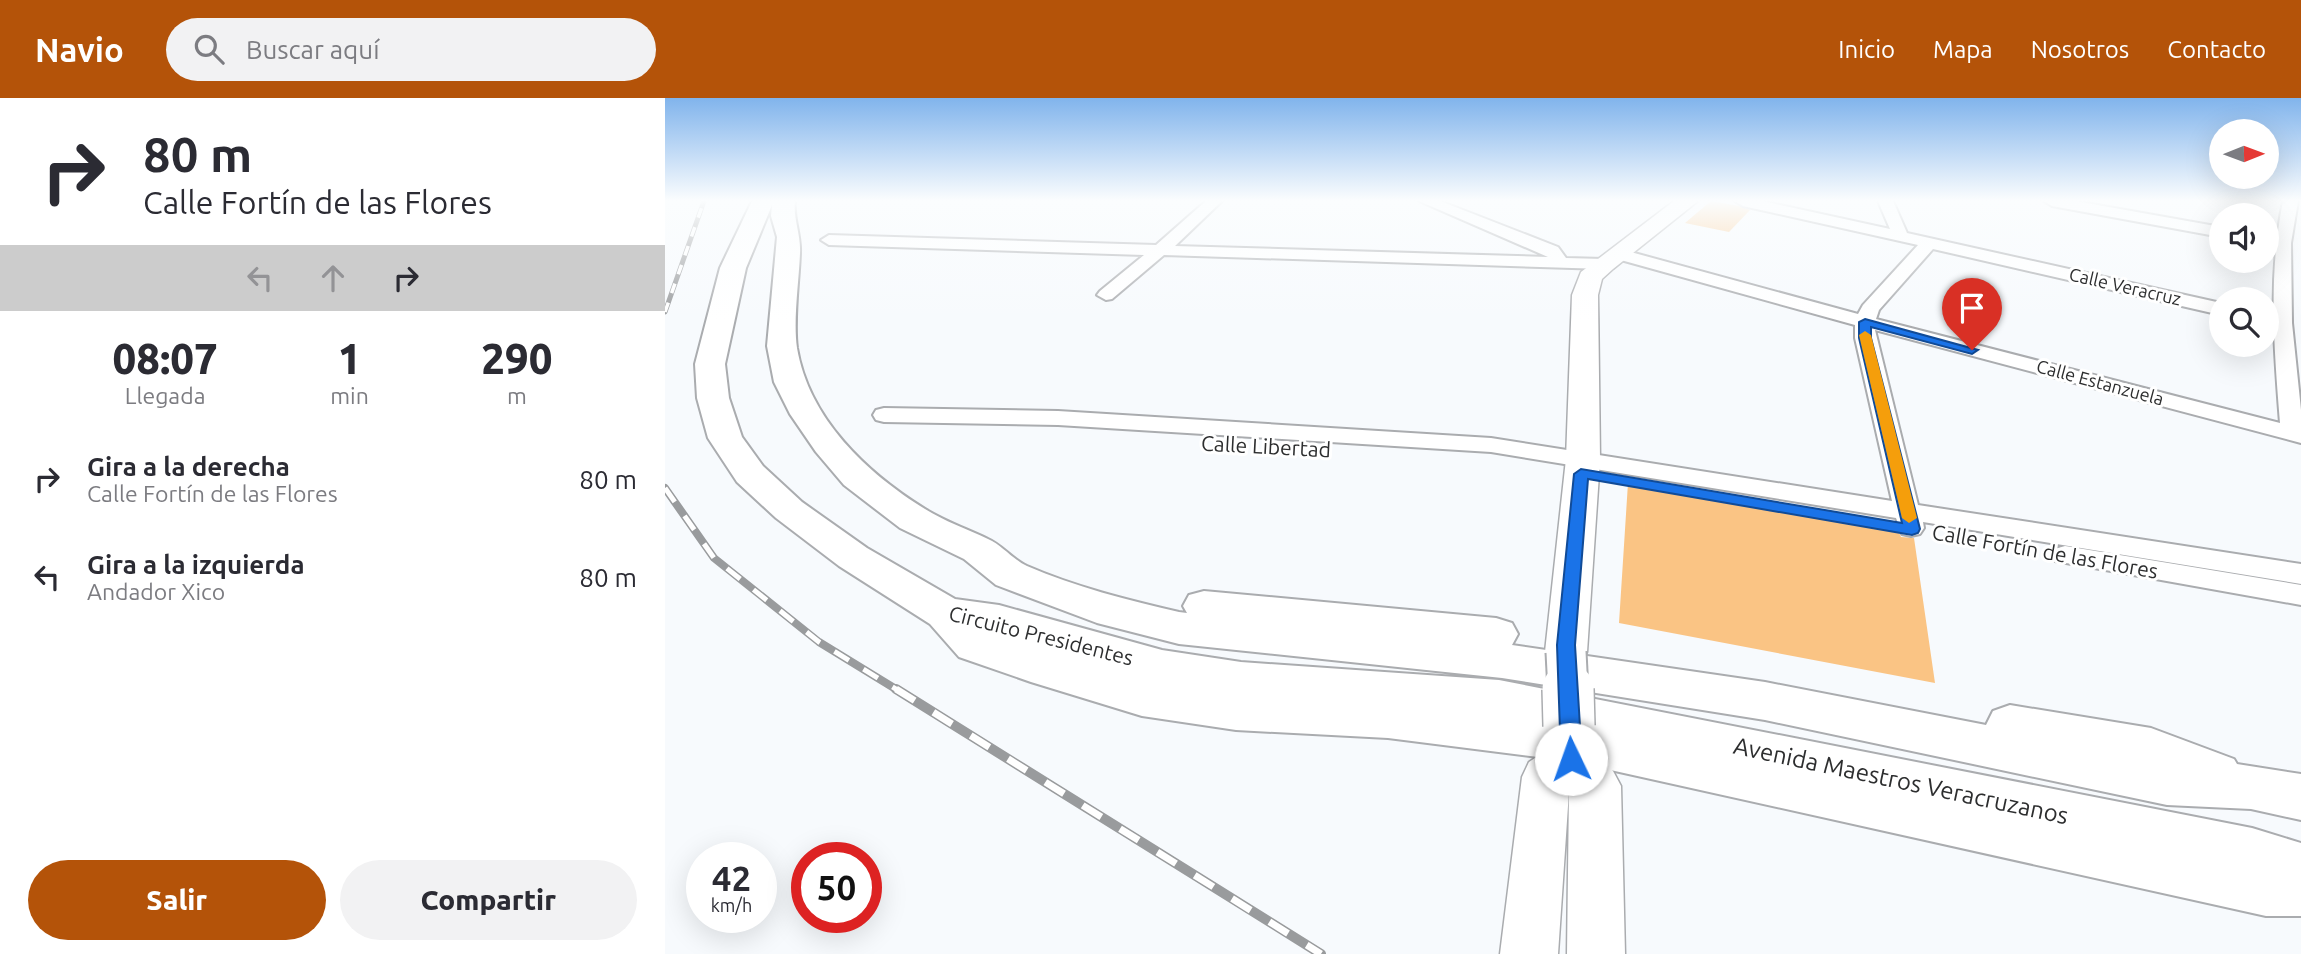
<!DOCTYPE html>
<html lang="es">
<head>
<meta charset="utf-8">
<style>
	:root { --surface:#fff; --page:#f2f2f3; --text:#2b2b33; --muted:#7c7c81; --accent:#b45309 }
	body { margin:0; font-family:Ubuntu,sans-serif; background:var(--page); color:var(--text); height:100vh; display:flex; flex-direction:column; font-size:26px; white-space:nowrap }
	* { box-sizing:border-box; margin:0 }
	p { font-size:23px; color:var(--muted) }
	.icon { flex:none; width:38px; height:38px; fill:none; stroke:currentColor; stroke-width:2; stroke-linecap:round; stroke-linejoin:round }
	.map { position:relative; flex:1; overflow:hidden }
	.details { display:flex; flex-direction:column; background:var(--surface); width:665px }
	.details>* { flex:none }
	.guide { background:#fff; color:var(--text); overflow:hidden }
	.needle { width:46px; rotate:89deg }
	.fabs { position:absolute; left:1544px; top:21px; display:grid; gap:14px }
	.fabs a { display:grid; place-items:center; width:70px; height:70px; border-radius:50%; background:var(--surface); box-shadow:0 7px 28px #0002; font-size:35px }
	.speed { position:absolute; left:21px; top:744px; display:flex; gap:14px; font-size:35px; font-weight:700; text-align:center }
	.speed>* { display:grid; place-content:center; width:91px; height:91px; border-radius:50%; background:var(--surface); box-shadow:0 7px 28px #0002; line-height:1 }
	.speed small { font-size:18px; font-weight:400 }
	.speed .limit { border:10px solid #d22; background:#fff; color:#111 }
	.pin { position:absolute; display:grid; place-items:center; width:60px; height:60px; color:#fff; margin:-72px -30px; border-radius:50% 50% 50% 0; rotate:-45deg; box-shadow:0 0 7px #0007 }
	.pin .icon { rotate:45deg }
	.me { position:absolute; width:77px; margin:-38px; rotate:357deg; stroke-linejoin:round; filter:drop-shadow(0 0 5px #0008) }
	.turn { display:flex; align-items:center; gap:24px; height:147px; padding:0 28px; font-size:32px }
	.turn .icon { width:91px; height:91px; stroke-width:2.5 }
	.turn b { display:block; font-size:49px; line-height:60px }
	.lanes { display:flex; align-items:center; height:66px; padding:0 28px; background:#0003; justify-content:center; gap:35px; direction:ltr }
	.lanes .off { opacity:.35 }
	.eta { display:flex; justify-content:space-evenly; align-items:center; height:119px; text-align:center }
	.eta b { font-size:42px; font-weight:800; line-height:49px }
	.button { display:flex; gap:14px; margin-top:auto; padding:14px 28px }
	.button a { flex:1; height:80px; border-radius:42px; background:var(--accent); color:#fff; font-size:28px; font-weight:800; line-height:80px; text-align:center }
	.button a+a { background:var(--page); color:var(--text) }
	ul { padding:0; list-style:none }
	li { display:flex; align-items:center; gap:21px; height:98px; padding:0 28px }
	li div { flex:1 }
	li b { display:block; font-size:26px }
	li em { font-style:normal }
	header { display:flex; align-items:center; gap:42px; box-sizing:border-box; height:98px; padding:0 35px; background:var(--accent); color:#fff }
	header strong { font-size:33px }
	nav { display:flex; gap:38px; margin-inline-start:auto; font-size:24px }
	.search { width:490px; height:63px; background:var(--page); display:flex; align-items:center; gap:18px; box-sizing:border-box; padding:0 24px; border-radius:38px; color:var(--muted); font-size:26px }
	main { display:flex; flex:1; min-height:0 }
	.map>svg:first-child { display:block }
	.building { fill:#fac484 }
	.lines { fill:none; stroke-linecap:round; stroke-linejoin:round }
	.minor-casing { stroke:#aaacaf; stroke-width:4 }
	.secondary-casing { stroke:#aaacaf; stroke-width:3 }
	.primary-casing { stroke:#aaacaf; stroke-width:4 }
	.minor { fill:#fff; fill-rule:evenodd }
	.secondary { fill:#fff; fill-rule:evenodd }
	.primary { fill:#fff; fill-rule:evenodd }
	.rail-far2-casing { stroke:#999b9d; stroke-width:5 }
	.rail-far1-casing { stroke:#999b9d; stroke-width:8 }
	.rail-casing { stroke:#999b9d; stroke-width:10 }
	.rail-far2 { stroke:#fff; stroke-width:3.5; stroke-dasharray:10; stroke-linecap:butt }
	.rail-far1 { stroke:#fff; stroke-width:5; stroke-dasharray:17; stroke-linecap:butt }
	.rail { stroke:#fff; stroke-width:7; stroke-dasharray:22; stroke-linecap:butt }
	.secondary-bridge-far1-casing { stroke:#aaacaf; stroke-width:43; stroke-linecap:butt }
	.secondary-bridge-casing { stroke:#aaacaf; stroke-width:54; stroke-linecap:butt }
	.secondary-bridge-far1 { stroke:#fff; stroke-width:39 }
	.secondary-bridge { stroke:#fff; stroke-width:51 }
	.route { fill:#1a73e8; stroke:#114b97; stroke-width:2 }
	.slow { fill:#f59e0b }
	.labels { text-anchor:middle; stroke-width:6; stroke-linejoin:round; paint-order:stroke }
	.far-street-label { font-size:18px; fill:#2d2e2f; stroke:#fff }
	.street-label { font-size:21px; fill:#2d2e2f; stroke:#fff }
	.near-street-label { font-size:24px; fill:#2d2e2f; stroke:#fff }
</style>
</head>
<body>
<header>
<strong>Navio</strong>
<div class="search"><svg class="icon" aria-label="search" viewBox="0 0 24 24"><circle cx="10" cy="10" r="6"/><path d="M15 15l6 6"/></svg>Buscar aquí</div>
<nav><a>Inicio</a><a>Mapa</a><a>Nosotros</a><a>Contacto</a></nav>
</header>
<main>
<section class="details">
<div class="guide">
<div class="turn"><svg class="icon" aria-label="right" viewBox="0 0 24 24"><path d="M7 20v-9h11M14 6l5 5-5 5"/></svg><div><b>80 m</b>Calle Fortín de las Flores</div></div>
<div class="lanes"><svg class="icon off" aria-label="left" viewBox="0 0 24 24"><path d="M17 20v-9H6M10 6l-5 5 5 5"/></svg><svg class="icon off" aria-label="ahead" viewBox="0 0 24 24"><path d="M12 20V5M6 11l6-6 6 6"/></svg><svg class="icon" aria-label="right" viewBox="0 0 24 24"><path d="M7 20v-9h11M14 6l5 5-5 5"/></svg></div>
</div>
<div class="eta">
<div><b>08:07</b><p>Llegada</p></div>
<div><b>1</b><p>min</p></div>
<div><b>290</b><p>m</p></div>
</div>
<ul>
<li><svg class="icon" aria-label="right" viewBox="0 0 24 24"><path d="M7 20v-9h11M14 6l5 5-5 5"/></svg><div><b>Gira a la derecha</b><p>Calle Fortín de las Flores</p></div><em>80 m</em></li>
<li><svg class="icon" aria-label="left" viewBox="0 0 24 24"><path d="M17 20v-9H6M10 6l-5 5 5 5"/></svg><div><b>Gira a la izquierda</b><p>Andador Xico</p></div><em>80 m</em></li>
</ul>
<div class="button"><a>Salir</a><a>Compartir</a></div>
</section>
<div class="map">
<svg width="1636" height="856" viewBox="0 0 1636 856">
	<rect width="100%" height="100%" fill="#f7fafd"/>
	<g class="building">
		<polygon points="1046,103 1074,108 1085,112 1064,134 1020,125"/>
		<polygon points="963,385 1232,430 1236,439 1249,440 1270,585 954,525"/>
	</g>
	<g class="lines">
		<defs>
			<g id="minor">
				<polygon points="541,103 557,103 510,148 883,159 754,103 775,103 893,149 901,160 939,161 948,166 939,171 499,157 447,201 441,202 432,197 435,193 479,157 164,147 156,142 164,137 491,147"/>
				<path d="M1070 103H1097L1225 131 1213 103H1228L1242 135 1556 205V217L1268 151 1214 212 1211 221 1615 325C1609 249 1603 178 1618 103H1633L1626 145 1627 225 1636 312V345L1210 232 1253 407 1636 466V486L1258 424 1259 430 1255 436 1246 438 1237 436 1231 420 826 354 393 327 219 324 211 322 208 317 211 312 219 310 393 313 826 340 1227 403 1190 240V227L945 159 943 155 951 150 1193 216 1198 207 1253 147 1078 108Z"/>
				<polygon points="1379,103 1410,103 1556,129 1556,139 1387,108"/>
				<polygon points="1400,448 1636,487 1636,507 1390,463 1386,457 1390,451"/>
			</g>
			<g id="secondary">
				<polygon points="1009,103 1033,103 948,171 937,181 933,197 935,361 922,554 916,565 901,570 886,565 880,554 901,361 907,197 916,174"/>
				<polygon points="904,609 920,615 927,628 929,653 948,673 956,688 960,856 902,856 904,693 893,856 835,856 857,679 864,664 882,652 881,628 888,615"/>
			</g>
			<path id="primary" d="M87 103H130C128 121 136 136 135 155 134 183 128 222 132 250 144 321 202 375 260 411 279 423 302 431 323 441 337 447 347 461 362 468 410 489 463 502 514 514L522 515 518 508 524 497 539 493 831 520 847 525 853 536 847 547 1100 584 1321 627 1328 613 1345 607 1486 630 1569 661 1572 666 1636 676V722L1586 711 1502 707 1100 622 837 580 514 546 432 525 331 487 299 461 235 430 179 387 151 354 125 316 109 284 102 248 112 139 106 118 107 107 81 170 60 266 64 300 77 339 98 368 137 404 202 450 290 501 334 507 497 552 576 564 834 582 1587 730 1636 745V818H1601L905 663 723 640 571 632 477 618 366 584 294 559 265 526 174 468 111 420 72 384 43 340 32 300 30 266 55 170Z"/>
		</defs>
		<use href="#minor" class="minor-casing"/>
		<use href="#secondary" class="secondary-casing"/>
		<use href="#primary" class="primary-casing"/>
		<use href="#minor" class="minor"/>
		<use href="#secondary" class="secondary"/>
		<use href="#primary" class="primary"/>
		<defs>
			<polyline id="rail-far2" points="0,214 39,103"/>
			<polyline id="rail-far1" points="0,390 49,460 154,544 234,593"/>
			<polyline id="rail" points="231,591 656,856"/>
		</defs>
		<use href="#rail-far2" class="rail-far2-casing"/>
		<use href="#rail-far1" class="rail-far1-casing"/>
		<use href="#rail" class="rail-casing"/>
		<use href="#rail-far2" class="rail-far2"/>
		<use href="#rail-far1" class="rail-far1"/>
		<use href="#rail" class="rail"/>
		<defs>
			<polyline id="secondary-bridge-far1" points="901,554 903,593"/>
			<polyline id="secondary-bridge" points="903,591 904,628"/>
		</defs>
		<use href="#secondary-bridge-far1" class="secondary-bridge-far1-casing"/>
		<use href="#secondary-bridge" class="secondary-bridge-casing"/>
		<use href="#secondary-bridge-far1" class="secondary-bridge-far1"/>
		<use href="#secondary-bridge" class="secondary-bridge"/>
	</g>
	<linearGradient id="sky" x2="0" y2="1"><stop stop-color="#81b4ec"/><stop offset="0.46" stop-color="#fbfdfe"/><stop offset="1" stop-color="#fbfdfe" stop-opacity="0"/></linearGradient>
	<rect width="1636" height="223" fill="url(#sky)"/>
	<polygon class="route" points="1200,221 1313,252 1307,256 1206,229 1206,240 1255,431 1253,435 1247,437 923,381 910,547 917,661 914,667 906,670 899,667 896,661 892,547 909,376 916,371 1237,425 1194,240 1194,224"/>
	<polygon class="slow" points="1200,233 1206,237 1252,420 1244,425 1237,420 1194,237"/>
	<g class="labels">
		<g class="far-street-label">
			<text transform="translate(1460 189) rotate(13)" y="6">Calle Veracruz</text>
			<text transform="translate(1435 285) rotate(15)" y="6">Calle Estanzuela</text>
		</g>
		<g class="street-label">
			<text transform="translate(601 349) rotate(3)" y="7">Calle Libertad</text>
			<text transform="translate(1380 454) rotate(10)" y="7">Calle Fortín de las Flores</text>
			<text transform="translate(376 538) rotate(14)" y="7">Circuito Presidentes</text>
		</g>
		<g class="near-street-label">
			<text transform="translate(1236 683) rotate(12)" y="8">Avenida Maestros Veracruzanos</text>
		</g>
	</g>
</svg>
<div class="fabs">
<a><svg class="needle" viewBox="-14 -14 28 28"><path d="M0-13l5 13h-10z" fill="#e53935"/><path d="M0 13l5-13h-10z" fill="#7c7c81"/></svg></a>
<a><svg class="icon" aria-label="sound" viewBox="0 0 24 24"><path d="M4 9h4l5-4v14l-5-4H4zM17 9q2 3 0 6"/></svg></a>
<a><svg class="icon" aria-label="search" viewBox="0 0 24 24"><circle cx="10" cy="10" r="6"/><path d="M15 15l6 6"/></svg></a>
</div>
<div class="speed"><div>42<small>km/h</small></div><div class="limit">50</div></div>
<div class="pin" style="left:1307px;top:252px;background:#d93025"><svg class="icon" aria-label="arrive" viewBox="0 0 24 24"><path d="M6 21V4h12l-3 4 3 4H6"/></svg></div>
<svg class="me" style="left:906px;top:661px" viewBox="-20 -20 40 40"><circle r="19" fill="#fff"/><path d="M0-13L10 11 0 6-10 11z" fill="#1a73e8"/></svg>
</div>
</main>
</body>
</html>
